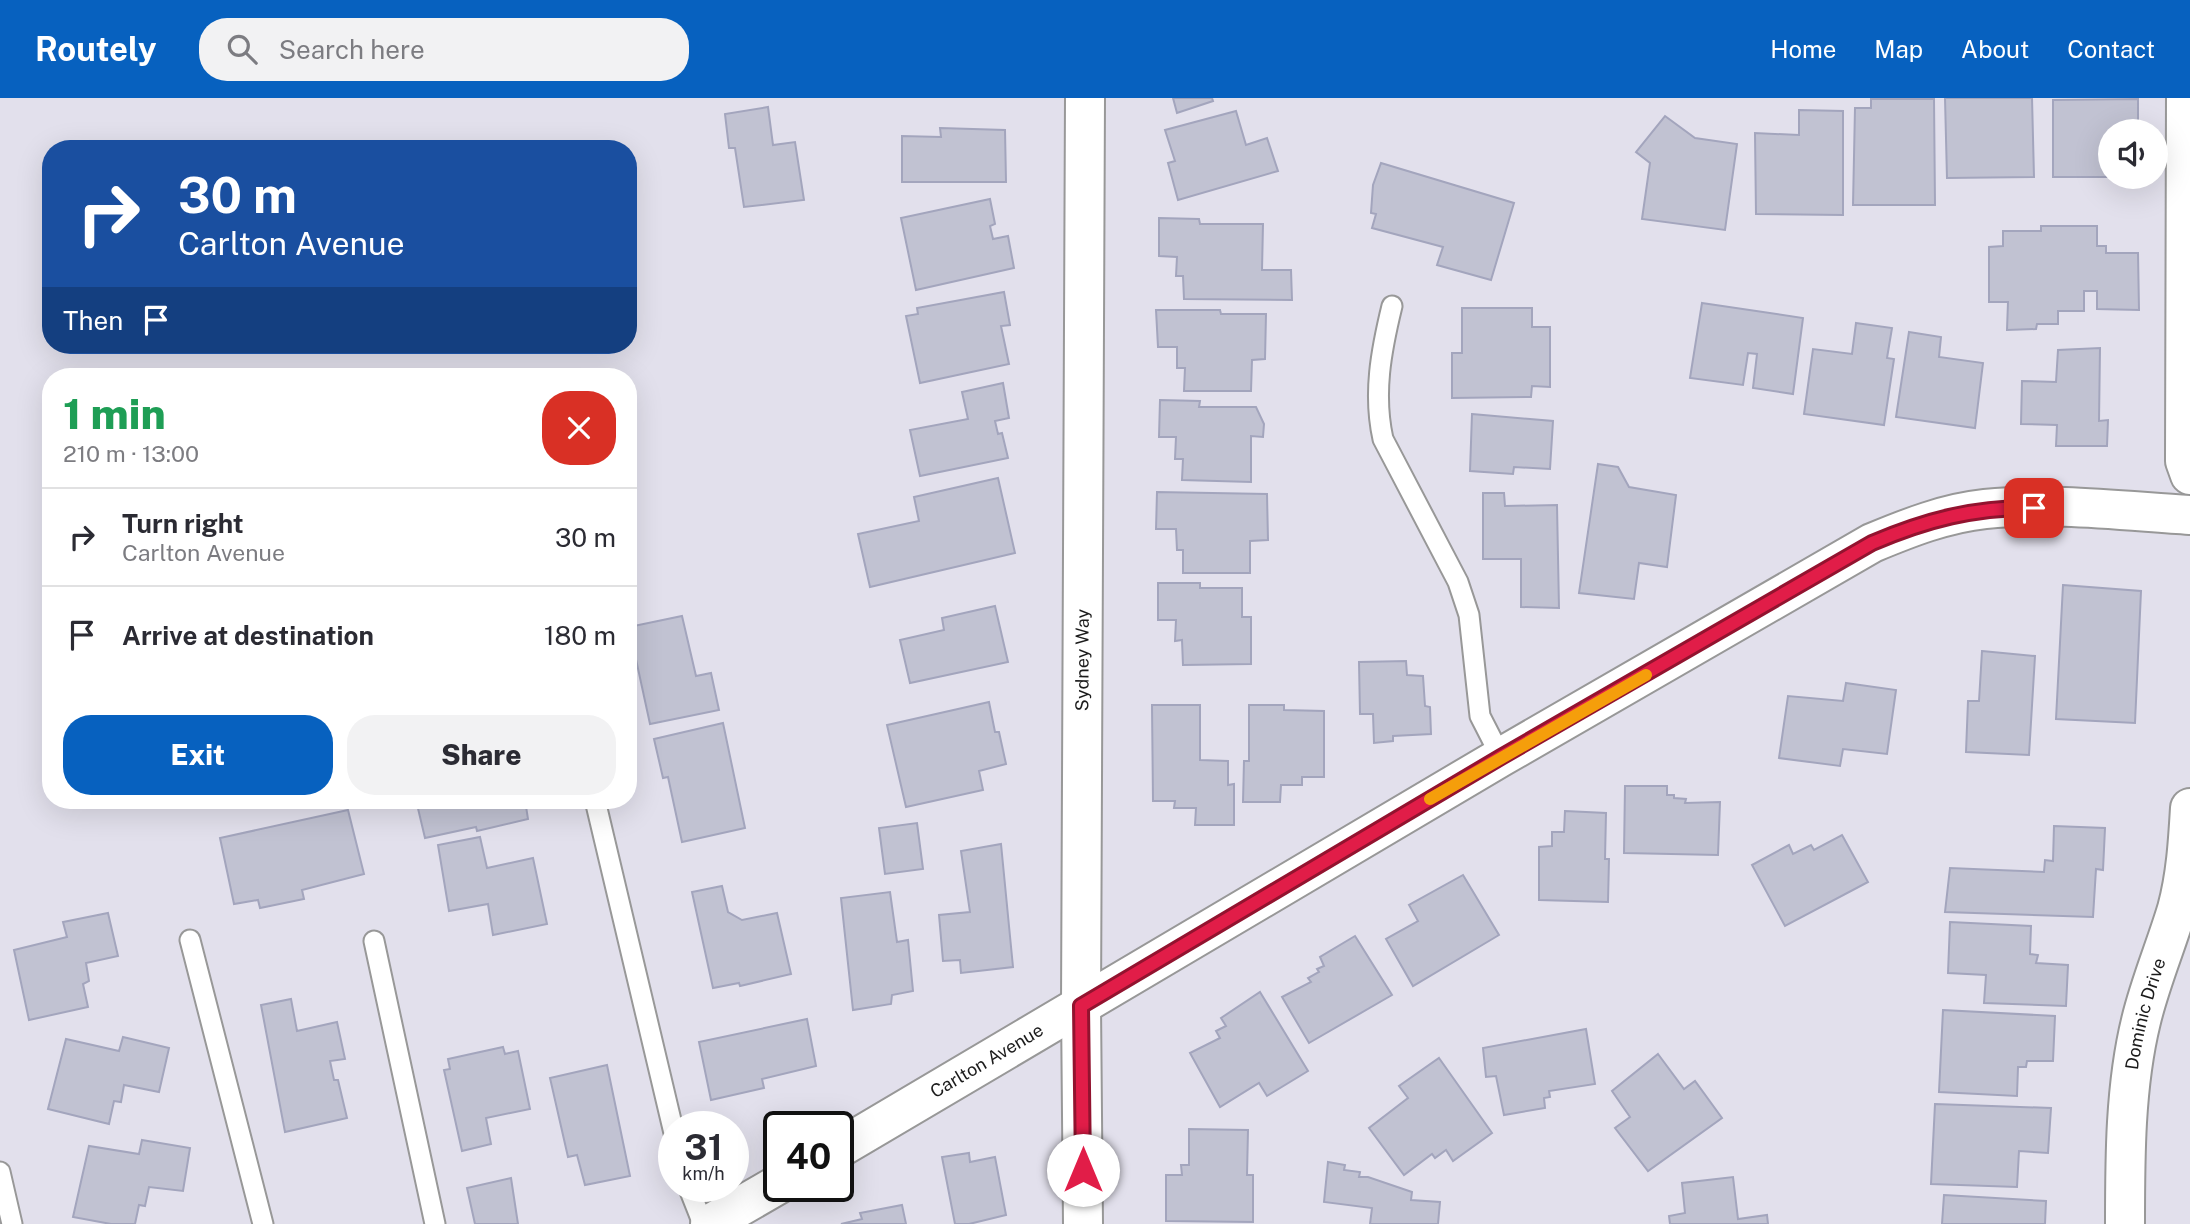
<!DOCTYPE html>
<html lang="en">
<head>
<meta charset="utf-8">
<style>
	:root { --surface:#fff; --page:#f2f2f3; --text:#2b2b33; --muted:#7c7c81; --line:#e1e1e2; --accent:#0761bf }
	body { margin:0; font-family:"Public Sans",sans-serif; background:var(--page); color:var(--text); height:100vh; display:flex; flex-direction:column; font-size:26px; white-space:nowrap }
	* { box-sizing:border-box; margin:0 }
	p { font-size:23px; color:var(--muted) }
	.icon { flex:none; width:38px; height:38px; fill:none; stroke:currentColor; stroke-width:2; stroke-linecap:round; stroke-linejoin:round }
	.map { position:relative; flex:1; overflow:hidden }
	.drawer { position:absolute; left:42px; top:270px; width:595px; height:441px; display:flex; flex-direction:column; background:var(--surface); border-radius:28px; box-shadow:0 7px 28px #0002 }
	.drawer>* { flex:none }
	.top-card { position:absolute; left:42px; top:42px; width:595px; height:214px; border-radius:28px; box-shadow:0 7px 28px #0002; background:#1a4fa0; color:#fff; overflow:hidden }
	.tools { position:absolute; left:2098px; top:21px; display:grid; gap:14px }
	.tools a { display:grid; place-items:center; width:70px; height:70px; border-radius:50%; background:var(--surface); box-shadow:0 7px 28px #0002; font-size:35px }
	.speed { position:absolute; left:658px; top:1013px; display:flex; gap:14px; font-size:35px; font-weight:700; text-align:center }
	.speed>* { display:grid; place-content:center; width:91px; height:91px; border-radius:50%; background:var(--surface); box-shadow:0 7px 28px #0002; line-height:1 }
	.speed small { font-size:18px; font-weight:400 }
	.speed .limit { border:4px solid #111; border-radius:10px; background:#fff; color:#111 }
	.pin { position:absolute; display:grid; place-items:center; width:60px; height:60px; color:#fff; margin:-30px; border-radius:14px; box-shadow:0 4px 10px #0006 }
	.me { position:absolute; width:77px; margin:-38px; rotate:0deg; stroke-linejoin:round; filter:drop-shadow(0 0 5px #0008) }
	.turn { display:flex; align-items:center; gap:24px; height:147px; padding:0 21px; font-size:32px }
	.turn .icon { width:91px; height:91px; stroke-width:2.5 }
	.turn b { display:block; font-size:49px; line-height:60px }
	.then { display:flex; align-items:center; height:66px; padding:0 21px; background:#0003; gap:14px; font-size:26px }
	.round { display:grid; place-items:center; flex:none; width:74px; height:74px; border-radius:28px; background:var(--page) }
	.summary { display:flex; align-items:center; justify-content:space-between; height:119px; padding:0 21px }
	h1 { font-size:42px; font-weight:800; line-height:52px; color:#1e9e55 }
	.button { display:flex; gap:14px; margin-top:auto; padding:14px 21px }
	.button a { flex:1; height:80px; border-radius:28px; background:var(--accent); color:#fff; font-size:28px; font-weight:800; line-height:80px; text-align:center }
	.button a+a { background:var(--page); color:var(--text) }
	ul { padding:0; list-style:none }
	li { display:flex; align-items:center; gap:21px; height:98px; padding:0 21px; border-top:2px solid var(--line) }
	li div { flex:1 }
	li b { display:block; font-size:26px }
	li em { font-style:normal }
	header { display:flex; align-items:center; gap:42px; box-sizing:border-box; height:98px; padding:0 35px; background:var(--accent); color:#fff }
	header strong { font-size:33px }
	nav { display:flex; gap:38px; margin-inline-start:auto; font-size:24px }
	.search { width:490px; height:63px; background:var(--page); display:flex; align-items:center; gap:18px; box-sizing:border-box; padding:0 24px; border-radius:28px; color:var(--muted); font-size:26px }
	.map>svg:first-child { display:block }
	.building { fill:#c1c2d2; stroke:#a3a5bd; stroke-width:2 }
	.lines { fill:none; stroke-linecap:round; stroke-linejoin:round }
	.service-casing { stroke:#989898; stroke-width:23 }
	.minor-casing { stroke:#989898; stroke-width:42 }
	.tertiary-casing { stroke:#989898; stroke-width:42 }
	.service { stroke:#fff; stroke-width:19 }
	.minor { stroke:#fff; stroke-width:38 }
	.tertiary { stroke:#fff; stroke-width:38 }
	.route-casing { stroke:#92132f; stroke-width:18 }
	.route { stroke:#e11d48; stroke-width:12 }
	.slow { stroke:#f59e0b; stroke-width:12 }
	.labels { text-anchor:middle; stroke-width:5; stroke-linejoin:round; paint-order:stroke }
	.street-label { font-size:18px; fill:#1b1b1b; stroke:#fff }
</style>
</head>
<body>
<header>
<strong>Routely</strong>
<div class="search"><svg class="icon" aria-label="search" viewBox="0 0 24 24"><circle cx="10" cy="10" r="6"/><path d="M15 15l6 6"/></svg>Search here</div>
<nav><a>Home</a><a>Map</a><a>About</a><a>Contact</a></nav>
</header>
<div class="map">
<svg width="2190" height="1126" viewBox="0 0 2190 1126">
	<rect width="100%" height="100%" fill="#e2e0ec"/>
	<g class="building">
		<polygon points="1173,0 1212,0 1213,3 1177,15"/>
		<polygon points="1945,0 2032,0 2034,79 1947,80"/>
		<polygon points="1871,1 1934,1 1935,107 1853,107 1855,10 1871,10"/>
		<polygon points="2138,1 2138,33 2110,33 2110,79 2137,79 2053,79 2053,2"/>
		<polygon points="768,9 773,47 795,44 804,102 744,109 735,50 729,50 725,16"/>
		<polygon points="1799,12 1843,13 1843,117 1756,116 1755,35 1799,37"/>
		<polygon points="1236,13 1246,47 1267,40 1278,73 1178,102 1168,65 1175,63 1165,32"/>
		<polygon points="1665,18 1695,40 1737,46 1725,132 1642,121 1650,65 1636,54"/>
		<polygon points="940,30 1005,32 1006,84 902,84 902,38 941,39"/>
		<polygon points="1381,65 1514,105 1491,182 1437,167 1443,149 1372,130 1376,116 1371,115 1373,87"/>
		<polygon points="990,101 995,126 990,128 993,141 1008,138 1014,170 916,192 901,120"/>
		<polygon points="1159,120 1199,121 1200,126 1263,126 1262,172 1291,172 1292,202 1184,201 1183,178 1176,178 1177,159 1159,158"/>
		<polygon points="2041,128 2097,128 2097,148 2106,148 2106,155 2138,155 2139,212 2097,211 2097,193 2084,193 2084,213 2058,213 2058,226 2037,226 2036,231 2007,232 2008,204 1989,204 1989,149 2003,148 2003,133 2041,133"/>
		<polygon points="1004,194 1010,227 1001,228 1009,266 920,285 906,218 918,216 917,210"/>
		<polygon points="1702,205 1803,220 1793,296 1753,290 1757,256 1748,255 1743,287 1690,280"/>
		<polygon points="1462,210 1532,210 1532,229 1550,229 1550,289 1532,288 1531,299 1452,300 1452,255 1462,255"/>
		<polygon points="1156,212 1220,212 1221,216 1266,216 1265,261 1252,262 1251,293 1184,293 1185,270 1177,270 1177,249 1158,249"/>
		<polygon points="1856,225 1892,230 1887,260 1894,261 1884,327 1804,316 1813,251 1852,256"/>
		<polygon points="1909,234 1941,239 1939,259 1983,265 1975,330 1896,319"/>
		<polygon points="2100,250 2099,323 2108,322 2107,348 2056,348 2057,327 2021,326 2022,283 2056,284 2058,252"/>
		<polygon points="1003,285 1009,320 995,323 998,336 1002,335 1008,360 920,378 910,332 968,321 962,294"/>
		<polygon points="1160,302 1200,303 1199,309 1256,309 1264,326 1263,339 1251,338 1251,384 1182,382 1183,361 1175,361 1176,339 1159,339"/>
		<polygon points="1472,316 1553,323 1550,371 1514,369 1513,376 1470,373"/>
		<polygon points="1598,366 1618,369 1629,389 1676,397 1667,469 1639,465 1634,501 1579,495"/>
		<polygon points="998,380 1015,455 870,489 858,436 919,423 914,399"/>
		<polygon points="1157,394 1267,396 1268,442 1250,443 1250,475 1183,475 1183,452 1177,452 1176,431 1156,431"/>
		<polygon points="1483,395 1504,395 1505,408 1557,407 1559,510 1521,509 1521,461 1483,461"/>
		<polygon points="1158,485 1200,485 1200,490 1242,490 1242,519 1251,519 1251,566 1183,567 1182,542 1175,543 1176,522 1158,522"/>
		<polygon points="2063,487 2141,493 2135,625 2056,621"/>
		<polygon points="995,508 1008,564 910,585 900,542 944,532 942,520"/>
		<polygon points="682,518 696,578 711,575 719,612 650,626 629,529"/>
		<polygon points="1982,553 2035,558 2029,657 1966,654 1968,603 1979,603"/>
		<polygon points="1406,563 1407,577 1423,578 1425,608 1430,609 1431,636 1393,638 1393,643 1374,645 1373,616 1360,616 1359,564"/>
		<polygon points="1846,585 1896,592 1887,656 1843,651 1840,668 1779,660 1788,598 1843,603"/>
		<polygon points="989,604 995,634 999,634 1006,666 979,673 983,692 906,709 887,627"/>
		<polygon points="1152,607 1200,607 1200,662 1228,663 1228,687 1234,686 1234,727 1195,727 1196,710 1174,710 1175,703 1153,703"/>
		<polygon points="1249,607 1284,607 1284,612 1324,613 1324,679 1302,679 1302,687 1281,687 1280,704 1243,704 1244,663 1249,663"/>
		<polygon points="723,625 745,730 682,744 668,679 663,680 654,641"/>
		<polygon points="1625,688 1667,688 1667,697 1674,697 1674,700 1686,701 1685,705 1720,704 1718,757 1624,755"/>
		<polygon points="416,702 525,702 528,721 477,733 476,729 425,740"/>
		<polygon points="348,712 364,776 302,792 304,801 260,810 258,802 234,806 220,740"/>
		<polygon points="1565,713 1606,715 1605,761 1609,761 1608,804 1539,802 1539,749 1552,748 1552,734 1564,734"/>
		<polygon points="917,725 923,771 885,776 879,730"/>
		<polygon points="2054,728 2105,730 2103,772 2096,771 2093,819 1945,814 1950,770 2044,774 2045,762 2053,763"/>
		<polygon points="1842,737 1868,784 1785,828 1752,767 1789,747 1793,756 1811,747 1814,752"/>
		<polygon points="480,739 487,770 533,760 547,826 493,837 488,806 449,813 438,747"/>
		<polygon points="1001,746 1013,869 961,875 960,862 943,863 939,817 970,814 961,753"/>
		<polygon points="1463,777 1499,837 1413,888 1386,841 1418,823 1409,807"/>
		<polygon points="722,788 728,814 742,822 777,815 791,876 740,888 739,885 713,890 692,794"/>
		<polygon points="890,794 897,844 908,842 913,893 892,897 891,906 853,912 841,800"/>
		<polygon points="108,815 118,858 86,865 89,883 83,886 88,909 29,922 14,852 67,839 63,824"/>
		<polygon points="1950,824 2031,828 2030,856 2038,857 2036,865 2068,867 2066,908 1984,905 1986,877 1948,875"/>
		<polygon points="1355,838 1392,897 1309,945 1282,899 1311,884 1308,880 1319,874 1317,871 1324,868 1320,859"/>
		<polygon points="1260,894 1308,973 1267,998 1259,985 1220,1009 1190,955 1220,940 1216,933 1226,928 1221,920"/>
		<polygon points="291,901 297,933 337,924 345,961 330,963 334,982 338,982 347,1020 285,1034 261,907"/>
		<polygon points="1943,912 2055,918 2053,963 2027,963 2026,969 2018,969 2017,998 1939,994"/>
		<polygon points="807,921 816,968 762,981 764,990 711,1002 699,944"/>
		<polygon points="1586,931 1595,986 1549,993 1550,999 1544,1000 1545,1010 1504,1017 1496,978 1486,979 1483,950"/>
		<polygon points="123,939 169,950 159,994 124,987 121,1004 114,1003 109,1026 48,1011 66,941 119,953"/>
		<polygon points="503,949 505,956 518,953 530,1011 486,1020 491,1046 462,1053 444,972 450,971 448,961"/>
		<polygon points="1658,956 1684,991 1695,983 1722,1020 1648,1073 1615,1030 1630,1019 1612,993"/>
		<polygon points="1439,960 1492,1035 1453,1063 1446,1052 1435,1060 1432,1056 1404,1077 1369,1030 1408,1000 1399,988"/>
		<polygon points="607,967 630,1078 585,1087 577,1057 568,1059 550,980"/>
		<polygon points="1935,1006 2051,1010 2048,1055 2019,1053 2017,1089 1931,1086"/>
		<polygon points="1189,1031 1248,1032 1247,1077 1253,1077 1253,1124 1166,1123 1166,1077 1182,1077 1181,1067 1189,1067"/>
		<polygon points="142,1042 190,1050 183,1093 149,1089 145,1108 139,1107 135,1126 111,1126 73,1119 89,1048 139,1056"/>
		<polygon points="969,1055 970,1064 995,1059 1006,1117 969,1126 955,1126 942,1059"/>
		<polygon points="1328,1064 1345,1067 1344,1072 1360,1074 1359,1079 1368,1079 1412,1094 1411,1102 1440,1104 1438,1126 1370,1126 1372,1110 1324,1104"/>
		<polygon points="1733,1079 1738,1121 1767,1117 1768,1126 1670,1126 1669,1118 1685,1115 1682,1085"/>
		<polygon points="511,1080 518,1126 475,1126 467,1090"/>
		<polygon points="1944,1097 2046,1103 2045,1126 1942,1126"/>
		<polygon points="902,1107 906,1126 841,1126 862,1121 860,1115"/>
	</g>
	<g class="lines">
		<defs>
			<g id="service">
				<path d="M1392 208C1381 253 1373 296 1383 341L1458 484 1469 517 1480 618 1501 659"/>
				<polyline points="595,702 674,1035"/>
				<polyline points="190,842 263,1126"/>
				<polyline points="374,843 435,1126"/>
				<polyline points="0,1074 12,1126"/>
				<polyline points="688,1088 703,1126"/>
			</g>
			<g id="minor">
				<polyline points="2186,0 2185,363 2190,377"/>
				<path id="s1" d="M2125 1126C2125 1060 2125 988 2141 923 2150 885 2166 848 2177 811 2186 778 2188 744 2190 710"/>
			</g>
			<g id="tertiary">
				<path id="s2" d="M838 1051 1501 659 1872 445C1908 430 1946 415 1985 411 2050 404 2125 413 2190 417"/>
				<polyline points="710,1126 779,1086"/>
				<path id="s3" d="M1083 1126 1081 908 1085 0"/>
			</g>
		</defs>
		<use href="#service" class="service-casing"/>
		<use href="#minor" class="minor-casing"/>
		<use href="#tertiary" class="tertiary-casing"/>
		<use href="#service" class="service"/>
		<use href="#minor" class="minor"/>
		<use href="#tertiary" class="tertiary"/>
	</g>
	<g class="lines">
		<defs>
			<path id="route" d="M1083 1072 1081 908 1501 659 1872 445C1926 422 1975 409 2034 410"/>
		</defs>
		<use href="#route" class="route-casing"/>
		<use href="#route" class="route"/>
		<polyline class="slow" points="1430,701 1646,577"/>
	</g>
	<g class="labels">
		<g class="street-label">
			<text dy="6" stroke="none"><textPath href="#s3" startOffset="564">Sydney Way</textPath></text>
			<text dy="6" stroke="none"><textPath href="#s1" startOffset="212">Dominic Drive</textPath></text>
			<text dy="6" stroke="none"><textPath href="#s2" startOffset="173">Carlton Avenue</textPath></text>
		</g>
	</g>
</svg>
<div class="tools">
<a><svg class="icon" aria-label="sound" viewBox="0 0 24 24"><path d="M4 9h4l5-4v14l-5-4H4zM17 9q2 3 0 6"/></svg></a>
</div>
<div class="speed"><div>31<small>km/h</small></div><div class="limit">40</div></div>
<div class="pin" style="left:2034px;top:410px;background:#d93025"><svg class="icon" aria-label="arrive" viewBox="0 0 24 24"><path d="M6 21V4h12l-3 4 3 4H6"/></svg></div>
<svg class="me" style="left:1083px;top:1072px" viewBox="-20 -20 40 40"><circle r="19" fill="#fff"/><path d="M0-13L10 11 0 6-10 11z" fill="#e11d48"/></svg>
<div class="top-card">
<div class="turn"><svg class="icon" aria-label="right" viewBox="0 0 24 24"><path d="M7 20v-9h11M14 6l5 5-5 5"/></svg><div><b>30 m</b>Carlton Avenue</div></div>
<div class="then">Then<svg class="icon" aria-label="arrive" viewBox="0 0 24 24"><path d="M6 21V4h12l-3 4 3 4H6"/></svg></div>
</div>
<section class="drawer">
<div class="summary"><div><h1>1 min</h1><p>210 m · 13:00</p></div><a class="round" style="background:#d93025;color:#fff"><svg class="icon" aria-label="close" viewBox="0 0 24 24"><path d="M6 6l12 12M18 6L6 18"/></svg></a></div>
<ul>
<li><svg class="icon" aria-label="right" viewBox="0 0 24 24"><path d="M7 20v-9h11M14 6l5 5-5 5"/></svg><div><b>Turn right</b><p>Carlton Avenue</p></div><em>30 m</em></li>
<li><svg class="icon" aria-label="arrive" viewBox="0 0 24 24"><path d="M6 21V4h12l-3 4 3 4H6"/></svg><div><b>Arrive at destination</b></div><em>180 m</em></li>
</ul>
<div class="button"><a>Exit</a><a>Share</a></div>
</section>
</div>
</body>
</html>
